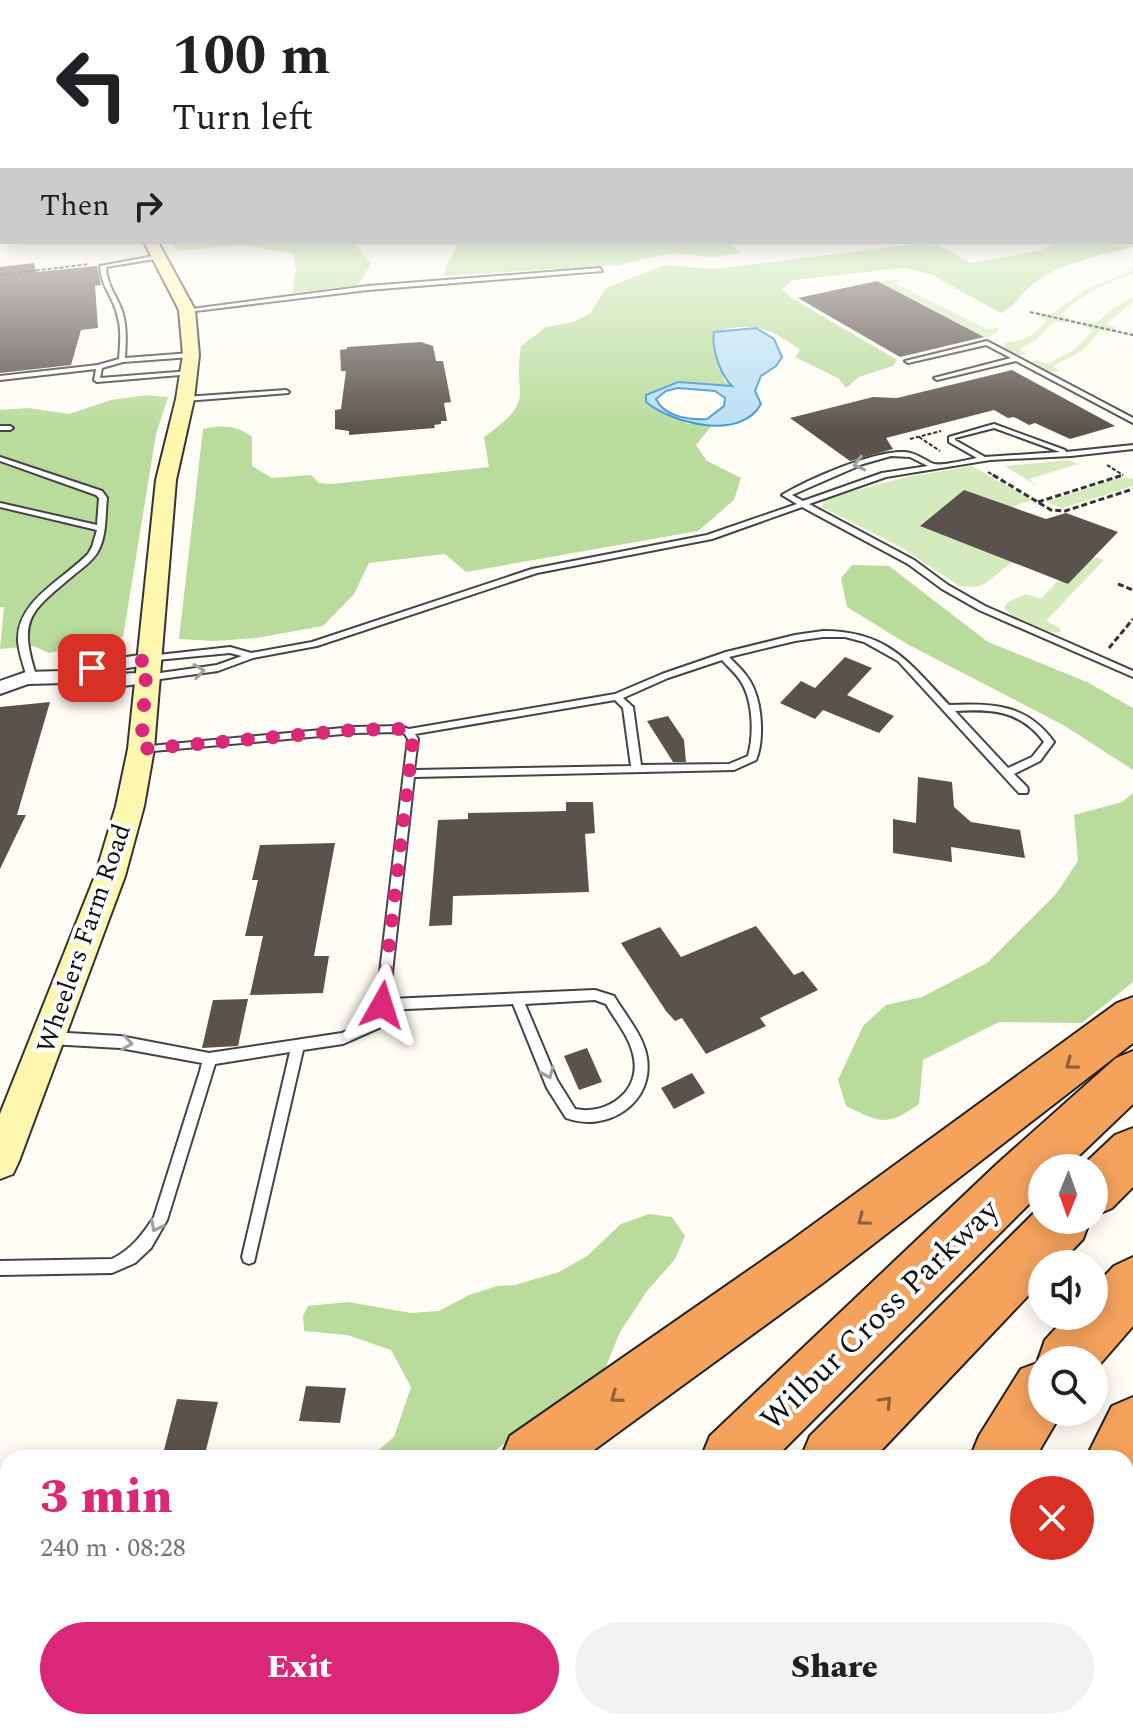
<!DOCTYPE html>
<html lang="en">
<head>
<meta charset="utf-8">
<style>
	:root { --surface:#fff; --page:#f2f2f2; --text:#202124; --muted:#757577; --accent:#db2777 }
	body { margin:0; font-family:Spectral,serif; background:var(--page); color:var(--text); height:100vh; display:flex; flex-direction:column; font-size:30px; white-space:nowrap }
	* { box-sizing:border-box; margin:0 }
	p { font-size:26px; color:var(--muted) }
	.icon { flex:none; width:44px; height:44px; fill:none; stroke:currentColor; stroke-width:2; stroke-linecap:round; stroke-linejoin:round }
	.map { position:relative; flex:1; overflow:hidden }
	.details { position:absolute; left:0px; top:1450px; width:1134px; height:280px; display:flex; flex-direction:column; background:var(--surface); border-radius:24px 24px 0 0; box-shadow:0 4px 20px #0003 }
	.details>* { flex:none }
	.banner { position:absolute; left:0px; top:0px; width:1134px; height:244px; box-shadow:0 4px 20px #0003; background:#fff; color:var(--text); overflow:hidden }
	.needle { width:52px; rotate:181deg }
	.tools { position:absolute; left:1028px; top:1154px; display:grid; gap:16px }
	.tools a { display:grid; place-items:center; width:80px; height:80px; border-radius:50%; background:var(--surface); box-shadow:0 4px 20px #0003; font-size:40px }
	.pin { position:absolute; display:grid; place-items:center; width:68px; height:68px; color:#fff; margin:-34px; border-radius:16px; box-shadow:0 4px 12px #0006 }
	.me { position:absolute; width:88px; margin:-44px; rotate:6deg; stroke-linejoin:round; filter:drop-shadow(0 0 6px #0008) }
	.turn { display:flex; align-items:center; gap:28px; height:168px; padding:0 40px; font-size:36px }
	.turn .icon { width:104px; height:104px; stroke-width:2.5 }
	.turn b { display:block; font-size:56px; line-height:68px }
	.then { display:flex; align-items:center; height:76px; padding:0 40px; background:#0003; gap:16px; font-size:30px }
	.round { display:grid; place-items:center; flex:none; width:84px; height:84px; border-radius:42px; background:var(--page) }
	.overview { display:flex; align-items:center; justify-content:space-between; height:136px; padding:0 40px }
	h1 { font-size:48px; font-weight:800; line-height:60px; color:var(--accent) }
	.primary-button { display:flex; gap:16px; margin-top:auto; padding:16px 40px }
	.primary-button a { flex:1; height:92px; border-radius:48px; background:var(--accent); color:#fff; font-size:32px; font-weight:800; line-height:92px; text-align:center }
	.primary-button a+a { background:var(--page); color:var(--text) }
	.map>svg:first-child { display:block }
	.green { fill:#d5ebbd }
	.forest { fill:#b9dc9c }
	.water { fill:#b9e0f7; stroke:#3f96cf; stroke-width:2; fill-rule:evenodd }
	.building { fill:#5a524d }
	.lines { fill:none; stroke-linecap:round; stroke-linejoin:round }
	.service-casing { stroke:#444; stroke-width:4 }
	.minor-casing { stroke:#444; stroke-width:4 }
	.secondary-casing { stroke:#333; stroke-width:4 }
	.motorway-casing { stroke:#222; stroke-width:4 }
	.path-far2 { stroke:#333; stroke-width:2; stroke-dasharray:4 2; stroke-linecap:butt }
	.path-far1 { stroke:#333; stroke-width:3; stroke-dasharray:6 3; stroke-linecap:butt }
	.path { stroke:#333; stroke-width:6; stroke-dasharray:13 6; stroke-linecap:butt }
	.service { fill:#fff; fill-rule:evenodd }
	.minor { fill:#fff; fill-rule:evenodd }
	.secondary { fill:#fff6b0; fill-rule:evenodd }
	.motorway { fill:#f5a25d; fill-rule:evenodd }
	.oneway { stroke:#a0a0a0 }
	.oneway2 { stroke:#8e613b }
	.route { stroke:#db2777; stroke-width:14; stroke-dasharray:0 25.2 }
	.labels { text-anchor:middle; stroke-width:8; stroke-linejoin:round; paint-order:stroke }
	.street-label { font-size:26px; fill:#111; stroke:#fff }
	.near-street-label { font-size:32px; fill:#111; stroke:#fff }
</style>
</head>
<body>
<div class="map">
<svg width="1133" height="1730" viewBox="0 0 1133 1730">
	<rect width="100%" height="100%" fill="#fffdf5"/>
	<g class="green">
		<path d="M1124 267 1133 269V274C1106 283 1081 294 1061 315L1071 319 1066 323 1054 321 1036 340 1019 349 1026 354 1019 355 1005 348V342C1027 341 1032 336 1047 320L1037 317 1040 313 1052 314 1086 289 1131 271Z"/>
		<polygon points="898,279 900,281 895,283 987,329 997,328 999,331 987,338 877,281 841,286 844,285"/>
		<polygon points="1133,297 1133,302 1106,324 1116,328 1113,332 1100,331 1082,351 1053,366 1060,371 1050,372 1032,362 1037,360 1047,364 1075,349 1093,330 1082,326 1084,322 1097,323 1112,309"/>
		<polygon points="1069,460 1091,470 1078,464 1029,479 1037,486 1005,466"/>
		<polygon points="972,466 1032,500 1012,507 964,490 921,525 1012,562 985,584 975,587 959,586 902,548 822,507 824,500 830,497 907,477"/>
		<polygon points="1120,477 1133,479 1133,486 1063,508 1046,502"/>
		<path d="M1094 557 1104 560 1046 621 1060 628 1061 632C1043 635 1016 621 1004 608L1008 602 1026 594 1040 599 1059 580Z"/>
	</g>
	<g class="forest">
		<path d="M1133 212V247C1099 256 1061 262 1033 284 1020 293 1016 307 1001 313L930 274 905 268 793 280 782 289 790 297 897 360 893 366 859 377 846 388 838 378 795 357 800 350C768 327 754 321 714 332L724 381 732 386 678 382 662 387 645 400 688 424H713L696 445 707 461 741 478 734 500 698 531 466 572 445 554 369 563 354 594 323 626 257 638 214 641 179 639 203 429C221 425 237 425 252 437V466L272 478 311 475 319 483 332 484 489 467 484 437C539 397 512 400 521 346L546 327 573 322 590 314 606 288 665 265 715 269 918 244 938 245 971 263 1037 251 1063 242H1132Z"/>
		<polygon points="172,242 353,242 371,264 358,285 292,293 296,270 293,254 242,245 176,251"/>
		<polygon points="455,242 729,242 739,253 713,257 672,253 618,265 444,276 445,268 457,246"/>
		<polygon points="147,395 168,397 156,434 123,637 49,653 33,646 0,649 4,607 0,607 0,410 28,408 69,414 111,400"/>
		<polygon points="852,565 889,566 988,642 1087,682 1133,708 1133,770 1065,726 907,644 847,607 841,578"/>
		<path d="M1133 793V982L1082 1023 999 1022 923 1060 919 1104C886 1127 881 1123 846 1106L838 1080 863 1026 886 1005 922 997 987 963 1056 894 1078 861 1074 815 1122 802Z"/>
		<polygon points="649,1214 672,1217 685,1236 675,1259 647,1291 620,1332 605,1369 485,1458 369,1458 394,1437 411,1387 391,1350 347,1335 304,1331 303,1316 308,1306 348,1302 411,1313 439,1311 469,1295 497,1286 515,1285 559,1272 587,1256 621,1224"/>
		<polygon points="0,1602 8,1637 8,1722 121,1722 107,1730 0,1730"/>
	</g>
	<path class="water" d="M756 328 774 339 782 357 776 366 761 376 755 391 761 404C741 441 673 424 646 402V395L678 382 732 386C722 377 711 350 714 332ZM678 388 715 391 725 398 724 406 707 419C690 420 664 417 656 399L666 391Z"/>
	<g class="building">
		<polygon points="34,263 36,272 97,266 101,285 95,286 98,328 81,330 71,365 0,373 0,267"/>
		<polygon points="877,281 984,337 900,357 798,298"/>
		<polygon points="421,342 433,346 436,361 443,361 451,402 444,403 447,421 441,421 441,424 434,425 435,428 349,435 349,431 335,429 335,410 341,409 346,371 341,371 340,350 347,349 347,347"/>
		<polygon points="1012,370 1115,426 1070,439 1035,423 1029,425 1014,417 1008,418 994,410 886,438 893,449 850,461 790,418 873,397 897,398"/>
		<polygon points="964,490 1046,519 1066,513 1118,532 1068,584 920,526"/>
		<polygon points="845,657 872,668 847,695 894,716 879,733 823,710 815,719 780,703 801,681 815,688"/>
		<polygon points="50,702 17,815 26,815 0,869 0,707"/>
		<polygon points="668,716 684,740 686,762 673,762 647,721"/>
		<polygon points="918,777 952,782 954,807 971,822 1020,830 1025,858 951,847 952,862 893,853 893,819 916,823"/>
		<polygon points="566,802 593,802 595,833 585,834 589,892 453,896 452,925 429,926 438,820 468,819 468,813 566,811"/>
		<polygon points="335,843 314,956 329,956 323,993 250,995 263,936 245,936 258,880 252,880 260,845"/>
		<polygon points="756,926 794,975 803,971 818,990 760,1018 766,1026 706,1054 682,1018 675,1021 666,1011 621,943 660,927 681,957"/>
		<polygon points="248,999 238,1046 202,1048 213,1000"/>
		<polygon points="587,1048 602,1082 579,1090 564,1056"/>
		<polygon points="692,1073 705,1093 674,1109 661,1088"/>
		<polygon points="306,1386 346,1388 340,1423 299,1421"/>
		<polygon points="177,1399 218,1402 204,1458 162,1458"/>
	</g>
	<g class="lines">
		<defs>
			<g id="service">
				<path d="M159 255 161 258 106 267C107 286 116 294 122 311 127 326 126 342 125 358L191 353 194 355 191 357 123 362 102 368 100 378 190 371 192 372V374L97 382 94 380 96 369 0 380V376L98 365 119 359C120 344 122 329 117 314 112 294 102 289 100 266Z"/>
				<polygon points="600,268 602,271 368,290 187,312 184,310 368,286"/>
				<polygon points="987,341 1133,418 1133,423 1016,361 937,380 934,378 1011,358 986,345 908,363 905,361"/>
				<polygon points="286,390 289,392 288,393 185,401 182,399 185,397"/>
				<path d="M994 424 1065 450 1066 452 1133 445V449L1071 456 990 460 886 477 809 504 914 560 948 585 985 606 1133 671V677L979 610 942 589 908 564 802 507 712 539 537 573 317 646 253 658 218 671 146 681 141 678 146 675 217 665 242 656 230 653 146 661 145 659 149 656 230 647 251 653 312 642 532 569 707 535 797 504 782 495C808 479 875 450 905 452 917 453 924 460 934 464 942 466 967 460 977 458L949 442V437ZM994 428 1060 452 985 457 955 440V438ZM891 456 910 457 928 466 882 473 803 501 792 495 863 464Z"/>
				<polygon points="0,426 10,426 13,428 10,430 0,430"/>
				<path d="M0 457 102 491 107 498C105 516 107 537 97 553 92 561 83 568 75 574 30 612 17 618 37 678L32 681 27 678C24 666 19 654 18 641 16 601 64 579 88 554L92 547 97 530 0 507V503L97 525 99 498 96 495 0 461Z"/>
				<path d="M823 631C887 631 908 661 949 705 992 703 1027 704 1054 742L1040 761 1014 774 1027 787 1028 790 1027 793H1019L898 661 864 642 845 637H823L795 641 729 657C739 667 749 676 754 689 762 708 764 741 756 760L734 770 414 777 389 999 595 990 614 996C625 1015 644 1036 647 1058 654 1104 606 1133 566 1118L547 1088 513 1004 386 1010 379 1028 343 1044 303 1050 254 1262 249 1264 244 1262 242 1257 290 1052 215 1064 167 1220 151 1248 135 1263 112 1273 0 1275V1261L112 1259C132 1249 142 1235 154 1217L200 1071 202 1063 120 1048 50 1044 46 1042 44 1038 46 1034 50 1032 120 1036 209 1053 342 1033 370 1020 376 1005 408 739 405 734 399 732 354 733 142 752 137 749 139 747 354 727 399 726 409 729 615 694 662 674 726 652 795 635ZM722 660C729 668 738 675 743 685 753 704 754 735 748 756L729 764 641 765 633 707 623 698 668 678ZM615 700 623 708 631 766 414 770 418 739 415 734ZM955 711C992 709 1020 710 1044 742L1032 757 1008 768ZM595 1000 606 1004C615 1020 629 1036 633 1054 643 1090 608 1116 575 1109L557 1080 525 1004Z"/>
			</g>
			<path id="minor" d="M147 654 153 656 156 660 153 664 83 675C102 679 143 667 154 678L151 682 96 690 65 683 28 684 0 694V681L26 672 62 671 78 664Z"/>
			<polygon id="secondary" points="144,242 158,242 195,310 199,355 194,399 176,480 154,749 144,806 125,876 19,1161 13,1174 0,1179 0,1114 95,876 116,806 128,749 156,480 176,399 183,355 179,310"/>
			<g id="motorway">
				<rect x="1132" y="200" width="1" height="10"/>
				<polygon points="1133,997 1133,1043 823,1283 583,1458 501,1458 510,1436 785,1245 1117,1003"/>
				<polygon points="1133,1051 1133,1104 1066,1168 1042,1168 1042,1191 775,1458 701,1458 710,1436 997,1164 1116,1058"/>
				<polygon points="1133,1128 1133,1187 1112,1208 1094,1216 1094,1168 1080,1168 1115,1135"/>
				<polygon points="1042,1205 1042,1220 1090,1220 1083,1239 1059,1264 1042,1264 1042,1281 874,1458 801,1458 810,1436"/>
				<polygon points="1133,1257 1133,1326 1094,1371 1094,1360 1042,1360 1042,1412 1062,1412 1035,1458 970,1458 979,1436 1021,1369 1037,1363 1045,1340 1067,1316 1094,1316 1094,1287 1114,1266"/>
				<polygon points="1133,1397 1133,1482 1126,1485 1126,1458 1086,1458 1112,1406"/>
				<polygon points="128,1722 206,1722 203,1730 125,1730"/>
				<polygon points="436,1722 510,1722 507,1730 433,1730"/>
				<polygon points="544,1722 618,1722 615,1730 541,1730"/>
				<polygon points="899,1722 969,1722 968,1730 898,1730"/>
				<rect x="1048" y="1722" width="70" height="8"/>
			</g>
		</defs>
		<use href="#service" class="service-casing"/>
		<use href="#minor" class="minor-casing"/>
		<use href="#secondary" class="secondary-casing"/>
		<use href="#motorway" class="motorway-casing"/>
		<g class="path-far2">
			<polyline points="0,275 89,264"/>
			<polyline points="1030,312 1133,335"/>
			<polyline points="919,437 940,451"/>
			<polyline points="910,439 941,431"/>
			<polyline points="1107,465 1123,475"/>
			<polyline points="988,472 996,477"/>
			<polyline points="1117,477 1123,475"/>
		</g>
		<g class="path-far1">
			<polyline points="993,475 1051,510 1065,511 1133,489"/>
			<polyline points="1038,502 1123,475"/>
			<polyline points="1118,584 1133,590"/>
			<polyline points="1109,648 1133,619"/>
		</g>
		<polyline class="path" points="1126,1618 1133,1563"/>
		<use href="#service" class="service"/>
		<use href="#minor" class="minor"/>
		<use href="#secondary" class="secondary"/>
		<use href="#motorway" class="motorway"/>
	</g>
	<defs><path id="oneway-chevron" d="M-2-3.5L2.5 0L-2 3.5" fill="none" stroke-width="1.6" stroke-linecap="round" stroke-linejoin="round" transform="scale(2)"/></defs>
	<g class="oneway">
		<use href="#oneway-chevron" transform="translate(859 464) rotate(165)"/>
		<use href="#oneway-chevron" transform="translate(199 671) rotate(-8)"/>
		<use href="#oneway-chevron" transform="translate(127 1043) rotate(9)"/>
		<use href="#oneway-chevron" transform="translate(548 1073) rotate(67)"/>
		<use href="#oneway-chevron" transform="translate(156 1226) rotate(117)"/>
	</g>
	<g class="oneway2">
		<use href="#oneway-chevron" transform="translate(1071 1064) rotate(143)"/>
		<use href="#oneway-chevron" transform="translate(863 1220) rotate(143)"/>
		<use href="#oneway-chevron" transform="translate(616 1397) rotate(144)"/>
		<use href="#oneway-chevron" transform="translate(886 1402) rotate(-46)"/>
	</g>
	<linearGradient id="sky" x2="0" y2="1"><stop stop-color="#95c6ee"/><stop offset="0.44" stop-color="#fffefa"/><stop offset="1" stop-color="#fffefa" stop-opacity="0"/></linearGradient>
	<rect width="1133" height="431" fill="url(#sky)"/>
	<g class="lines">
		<polyline class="route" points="92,668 147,660 141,749 354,730 399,729 409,732 413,739 382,1005"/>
	</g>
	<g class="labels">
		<g class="street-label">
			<text transform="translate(83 938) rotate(-71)" y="9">Wheelers Farm Road</text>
		</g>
		<g class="near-street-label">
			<text transform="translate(879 1314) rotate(-44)" y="11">Wilbur Cross Parkway</text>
		</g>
	</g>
</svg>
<div class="tools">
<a><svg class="needle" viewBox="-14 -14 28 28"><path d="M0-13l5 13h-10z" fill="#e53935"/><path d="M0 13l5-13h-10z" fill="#757577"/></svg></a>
<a><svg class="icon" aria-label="sound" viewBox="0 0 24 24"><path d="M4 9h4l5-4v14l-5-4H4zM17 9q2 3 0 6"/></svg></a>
<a><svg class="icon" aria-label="search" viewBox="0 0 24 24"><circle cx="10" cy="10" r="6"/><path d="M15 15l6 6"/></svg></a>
</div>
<div class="pin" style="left:92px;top:668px;background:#d93025"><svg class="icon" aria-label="arrive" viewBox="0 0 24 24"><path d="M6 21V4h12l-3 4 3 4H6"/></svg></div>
<svg class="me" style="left:382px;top:1005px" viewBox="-20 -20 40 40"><path d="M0-17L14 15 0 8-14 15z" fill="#db2777" stroke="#fff" stroke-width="4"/></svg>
<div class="banner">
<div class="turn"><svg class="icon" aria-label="left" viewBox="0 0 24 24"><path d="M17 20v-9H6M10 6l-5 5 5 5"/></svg><div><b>100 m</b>Turn left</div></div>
<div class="then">Then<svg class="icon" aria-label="right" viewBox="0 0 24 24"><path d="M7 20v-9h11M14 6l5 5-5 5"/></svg></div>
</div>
<section class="details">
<div class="overview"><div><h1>3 min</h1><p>240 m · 08:28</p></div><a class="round" style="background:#d93025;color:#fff"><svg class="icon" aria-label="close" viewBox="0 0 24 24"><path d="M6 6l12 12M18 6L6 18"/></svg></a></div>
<div class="primary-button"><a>Exit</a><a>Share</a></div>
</section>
</div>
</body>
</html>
